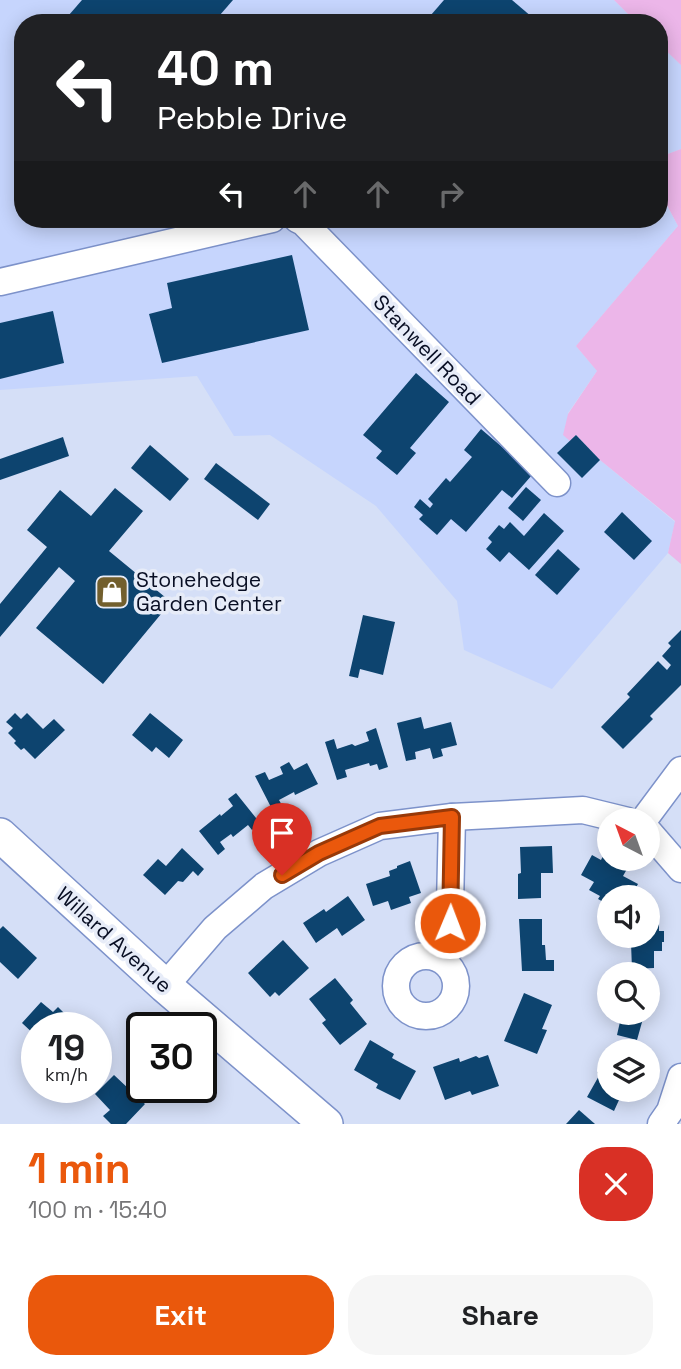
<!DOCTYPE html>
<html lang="en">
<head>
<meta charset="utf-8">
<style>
	:root { --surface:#fff; --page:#f6f6f6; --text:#202124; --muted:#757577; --accent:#ea580c }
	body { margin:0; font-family:"Space Grotesk",sans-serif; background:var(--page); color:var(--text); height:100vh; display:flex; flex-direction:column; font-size:26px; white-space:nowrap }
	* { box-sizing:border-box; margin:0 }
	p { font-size:23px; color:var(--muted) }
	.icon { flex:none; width:38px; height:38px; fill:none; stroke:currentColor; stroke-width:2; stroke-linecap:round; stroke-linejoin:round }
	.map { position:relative; height:1124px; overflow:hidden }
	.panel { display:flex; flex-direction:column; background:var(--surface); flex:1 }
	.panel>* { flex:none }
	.guide { position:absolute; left:14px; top:14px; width:654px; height:214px; border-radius:28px; box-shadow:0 4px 18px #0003; background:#202124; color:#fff; overflow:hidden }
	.needle { width:46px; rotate:319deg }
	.fabs { position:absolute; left:597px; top:808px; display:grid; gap:14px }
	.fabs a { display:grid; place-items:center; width:63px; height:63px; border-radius:50%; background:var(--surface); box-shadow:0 4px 18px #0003; font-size:35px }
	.speed { position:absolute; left:21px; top:1012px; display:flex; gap:14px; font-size:35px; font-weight:700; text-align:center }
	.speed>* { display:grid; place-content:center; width:91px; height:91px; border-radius:50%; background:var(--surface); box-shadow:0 4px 18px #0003; line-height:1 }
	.speed small { font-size:18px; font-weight:400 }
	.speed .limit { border:4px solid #111; border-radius:10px; background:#fff; color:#111 }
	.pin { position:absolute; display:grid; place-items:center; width:60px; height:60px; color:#fff; margin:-72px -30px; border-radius:50% 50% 50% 0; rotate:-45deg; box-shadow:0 0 7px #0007 }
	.pin .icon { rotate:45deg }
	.me { position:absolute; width:77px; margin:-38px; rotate:1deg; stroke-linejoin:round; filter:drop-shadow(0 0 5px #0008) }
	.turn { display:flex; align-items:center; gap:24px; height:147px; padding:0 28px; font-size:32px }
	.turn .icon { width:91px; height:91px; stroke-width:2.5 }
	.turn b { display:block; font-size:49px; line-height:60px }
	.lanes { display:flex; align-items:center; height:66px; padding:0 28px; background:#0003; justify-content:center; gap:35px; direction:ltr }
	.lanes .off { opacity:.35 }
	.round { display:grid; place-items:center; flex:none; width:74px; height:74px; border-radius:28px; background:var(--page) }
	.overview { display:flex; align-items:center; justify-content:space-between; height:119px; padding:0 28px }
	h1 { font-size:42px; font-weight:700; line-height:52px; color:var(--accent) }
	.primary-button { display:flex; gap:14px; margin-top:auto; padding:14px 28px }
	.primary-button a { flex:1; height:80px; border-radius:28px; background:var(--accent); color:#fff; font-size:28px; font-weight:700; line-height:80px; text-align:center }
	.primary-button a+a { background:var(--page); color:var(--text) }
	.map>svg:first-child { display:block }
	.built { fill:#c6d5fd }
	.green { fill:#ecb6e9 }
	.building { fill:#0d446f }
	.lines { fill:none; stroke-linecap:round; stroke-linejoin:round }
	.minor-casing { stroke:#7d92ca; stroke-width:29 }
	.major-casing { stroke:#7d92ca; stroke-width:36 }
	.minor { stroke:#fff; stroke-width:26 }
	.major { stroke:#fff; stroke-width:33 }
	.route-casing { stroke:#983908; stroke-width:18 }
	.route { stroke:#ea580c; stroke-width:12 }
	.labels { text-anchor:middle; stroke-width:7; stroke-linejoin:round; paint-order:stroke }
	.street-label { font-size:21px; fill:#080e23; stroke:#e7ecf8 }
	.poi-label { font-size:21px; fill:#080e23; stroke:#e7ecf8; text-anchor:start }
</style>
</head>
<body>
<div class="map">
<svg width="681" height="1124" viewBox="0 0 681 1124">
	<rect width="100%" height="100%" fill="#d5dff7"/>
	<g class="built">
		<polygon points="0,0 614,0 637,23 23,23 23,219 660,219 660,192 678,226 576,346 597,371 568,413 576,435 600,460 675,522 668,553 552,689 464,650 457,601 376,506 270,435 234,436 197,376 0,390"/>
		<polygon points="660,45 681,65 681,149 665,155 660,164"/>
	</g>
	<g class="green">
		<polygon points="614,0 681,0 681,65 660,45 660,23 637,23"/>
		<polygon points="681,149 681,564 668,553 675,521 600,460 576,435 570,441 563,435 568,414 597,371 576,346 678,226 660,192 660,164 665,155"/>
	</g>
	<g class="building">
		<polygon points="82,0 233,0 213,23 62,23"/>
		<polygon points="444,0 512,0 539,23 424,23"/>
		<polygon points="292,255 309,330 162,363 149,314 172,308 167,283"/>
		<polygon points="53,311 64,363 0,379 0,323"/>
		<polygon points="416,373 449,402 410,448 416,453 397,475 376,458 382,451 363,435"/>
		<polygon points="481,429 523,465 523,467 532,475 512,498 502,490 466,532 451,519 437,535 419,519 423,515 414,507 420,499 430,508 433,504 428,499 446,478 450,482 472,457 464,450"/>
		<polygon points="576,435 600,460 582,478 557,453"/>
		<polygon points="63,437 69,456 0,480 0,459"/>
		<polygon points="150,445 189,479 170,501 131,468"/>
		<polygon points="216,463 270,504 258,520 204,479"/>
		<polygon points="526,487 541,500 523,521 508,508"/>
		<polygon points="115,488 143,511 109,551 171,602 103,684 36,628 75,581 59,567 0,637 0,604 47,547 27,530 60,490 91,516"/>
		<polygon points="622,512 652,541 634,560 604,532"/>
		<polygon points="544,513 564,531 529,570 509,552 500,562 486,549 492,542 488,538 499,525 504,529 510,522 524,536"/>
		<polygon points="558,549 580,569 557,595 535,575"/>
		<polygon points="363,615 395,622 383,675 360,669 358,678 349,676"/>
		<polygon points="681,630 681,685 650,716 653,719 623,749 601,727 630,697 627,694 658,661 667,670 671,665 662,656 671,646 668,643"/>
		<polygon points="15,713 21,719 27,713 43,729 54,719 65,730 35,759 24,748 21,750 14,743 16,741 8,733 13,728 6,722"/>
		<polygon points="150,713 183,740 169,758 156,747 152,752 132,735"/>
		<polygon points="421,717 424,729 451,722 457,745 441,749 443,756 433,759 430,748 415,752 416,759 406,761 397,723"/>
		<polygon points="376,728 388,767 379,770 377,764 370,766 369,763 345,770 347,777 337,780 325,742 334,739 337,749 352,744 355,746 369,741 366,732"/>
		<polygon points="289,762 294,770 307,763 318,784 295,795 294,792 279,800 283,807 273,811 255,776 265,772 269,780 283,774 280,767"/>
		<polygon points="236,793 260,823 252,830 248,825 233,837 231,834 220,842 225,849 218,855 199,831 220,814 221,816 233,806 228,799"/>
		<polygon points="552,846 553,873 541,873 541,898 518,899 518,874 521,873 520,847"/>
		<polygon points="182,848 204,869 198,876 193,871 183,882 178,881 165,895 143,875 158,859 166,866"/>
		<polygon points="592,855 601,860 603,856 609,859 620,861 618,864 627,869 623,876 638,884 630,898 612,896 609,898 607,904 598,899 600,896 589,890 594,882 581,875"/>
		<polygon points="410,861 421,893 409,897 411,903 391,910 388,901 373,906 366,884 390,876 389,871 397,868 397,866"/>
		<polygon points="348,896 365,920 342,936 337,928 316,943 303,923 324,909 326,912"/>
		<polygon points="648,915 659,915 659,931 664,931 664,942 662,942 662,951 654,951 654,968 632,969 631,943 634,941 634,936 648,936"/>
		<polygon points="519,919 542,919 542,945 545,945 546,960 554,960 554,971 522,971"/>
		<polygon points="3,926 37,958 18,979 0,962 0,929"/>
		<polygon points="283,940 309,968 279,996 275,992 270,997 248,973"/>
		<polygon points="335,978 353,1000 350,1003 367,1024 340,1045 322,1023 326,1020 309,999"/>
		<polygon points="524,993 552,1005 542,1029 547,1030 537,1054 504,1041"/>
		<polygon points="41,1002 53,1012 58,1007 66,1015 62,1021 66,1025 76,1014 90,1027 37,1027 37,1037 22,1023"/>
		<polygon points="622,1013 648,1013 647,1016 644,1015 637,1040 617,1035"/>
		<polygon points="370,1040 394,1054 392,1058 416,1071 400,1100 376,1088 378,1084 354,1070"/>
		<polygon points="610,1049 616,1052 609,1052 609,1090 617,1090 613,1097 619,1100 614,1111 587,1097 600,1074 597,1073"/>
		<polygon points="488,1055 499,1086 472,1095 470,1091 445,1100 433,1067 459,1058 460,1062 476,1056 479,1058"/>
		<polygon points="114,1075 145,1104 126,1124 111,1124 103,1116 110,1110 95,1094"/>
		<polygon points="579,1110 595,1124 566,1124"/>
	</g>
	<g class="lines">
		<defs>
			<g id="minor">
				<polyline points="297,219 303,222 557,483"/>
				<polyline points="0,282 272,219"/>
				<polyline points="643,821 681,770"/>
				<polyline points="648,831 681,869"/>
				<circle cx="426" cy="986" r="30"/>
				<polyline points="443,960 449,950 452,817"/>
				<polyline points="165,986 215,928 264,886 319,853 380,826 452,817 583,810 628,821"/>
				<polyline points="661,1124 670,1111 681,1077"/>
			</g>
			<polyline id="major" points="0,835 165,986 326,1124"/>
		</defs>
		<use href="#minor" class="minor-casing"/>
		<use href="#major" class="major-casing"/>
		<use href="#minor" class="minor"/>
		<use href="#major" class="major"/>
	</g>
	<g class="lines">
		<defs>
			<polyline id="route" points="282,875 319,853 380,826 452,817 450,923"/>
		</defs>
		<use href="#route" class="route-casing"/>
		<use href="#route" class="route"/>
	</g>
	<defs>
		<symbol id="shop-square" viewBox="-11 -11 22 22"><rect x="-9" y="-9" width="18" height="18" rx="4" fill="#725f2d" stroke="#e7ecf8"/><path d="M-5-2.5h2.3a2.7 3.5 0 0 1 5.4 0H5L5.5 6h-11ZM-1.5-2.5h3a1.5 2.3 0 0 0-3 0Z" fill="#fff"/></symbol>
	</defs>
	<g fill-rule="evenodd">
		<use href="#shop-square" x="93" y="573" width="38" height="38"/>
	</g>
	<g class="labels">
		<g class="street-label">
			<text transform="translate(427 350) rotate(46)" y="7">Stanwell Road</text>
			<text transform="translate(114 940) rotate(42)" y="7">Willard Avenue</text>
		</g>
		<g class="poi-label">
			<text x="136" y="587">Stonehedge<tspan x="136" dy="24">Garden Center</tspan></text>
		</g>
	</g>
</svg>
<div class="fabs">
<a><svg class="needle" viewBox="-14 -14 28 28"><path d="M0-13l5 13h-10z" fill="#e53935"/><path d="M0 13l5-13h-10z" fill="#757577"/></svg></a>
<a><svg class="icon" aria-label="sound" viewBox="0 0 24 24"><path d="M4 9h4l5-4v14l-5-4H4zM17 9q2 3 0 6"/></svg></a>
<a><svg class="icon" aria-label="search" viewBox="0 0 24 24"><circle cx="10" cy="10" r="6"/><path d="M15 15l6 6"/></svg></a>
<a><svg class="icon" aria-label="layers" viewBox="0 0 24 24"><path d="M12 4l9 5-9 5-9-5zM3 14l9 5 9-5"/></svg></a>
</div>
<div class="speed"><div>19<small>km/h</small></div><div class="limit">30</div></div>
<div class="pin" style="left:282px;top:875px;background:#d93025"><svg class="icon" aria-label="arrive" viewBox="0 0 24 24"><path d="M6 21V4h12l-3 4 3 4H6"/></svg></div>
<svg class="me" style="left:450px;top:923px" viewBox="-20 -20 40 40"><circle r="17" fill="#ea580c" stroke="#fff" stroke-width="3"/><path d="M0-11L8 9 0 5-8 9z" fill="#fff"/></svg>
<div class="guide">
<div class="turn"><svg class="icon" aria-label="left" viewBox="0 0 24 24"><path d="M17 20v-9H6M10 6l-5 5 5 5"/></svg><div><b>40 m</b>Pebble Drive</div></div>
<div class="lanes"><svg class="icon" aria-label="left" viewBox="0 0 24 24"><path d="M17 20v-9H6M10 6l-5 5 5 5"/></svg><svg class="icon off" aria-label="ahead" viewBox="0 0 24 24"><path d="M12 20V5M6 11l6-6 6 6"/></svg><svg class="icon off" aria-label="ahead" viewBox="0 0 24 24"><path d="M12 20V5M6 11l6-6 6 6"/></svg><svg class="icon off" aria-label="right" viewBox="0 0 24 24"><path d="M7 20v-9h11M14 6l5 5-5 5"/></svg></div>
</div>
</div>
<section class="panel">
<div class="overview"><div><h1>1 min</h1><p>100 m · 15:40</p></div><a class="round" style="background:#d93025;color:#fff"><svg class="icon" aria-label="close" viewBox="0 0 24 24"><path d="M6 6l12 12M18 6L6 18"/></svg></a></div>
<div class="primary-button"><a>Exit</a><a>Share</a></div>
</section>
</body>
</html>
